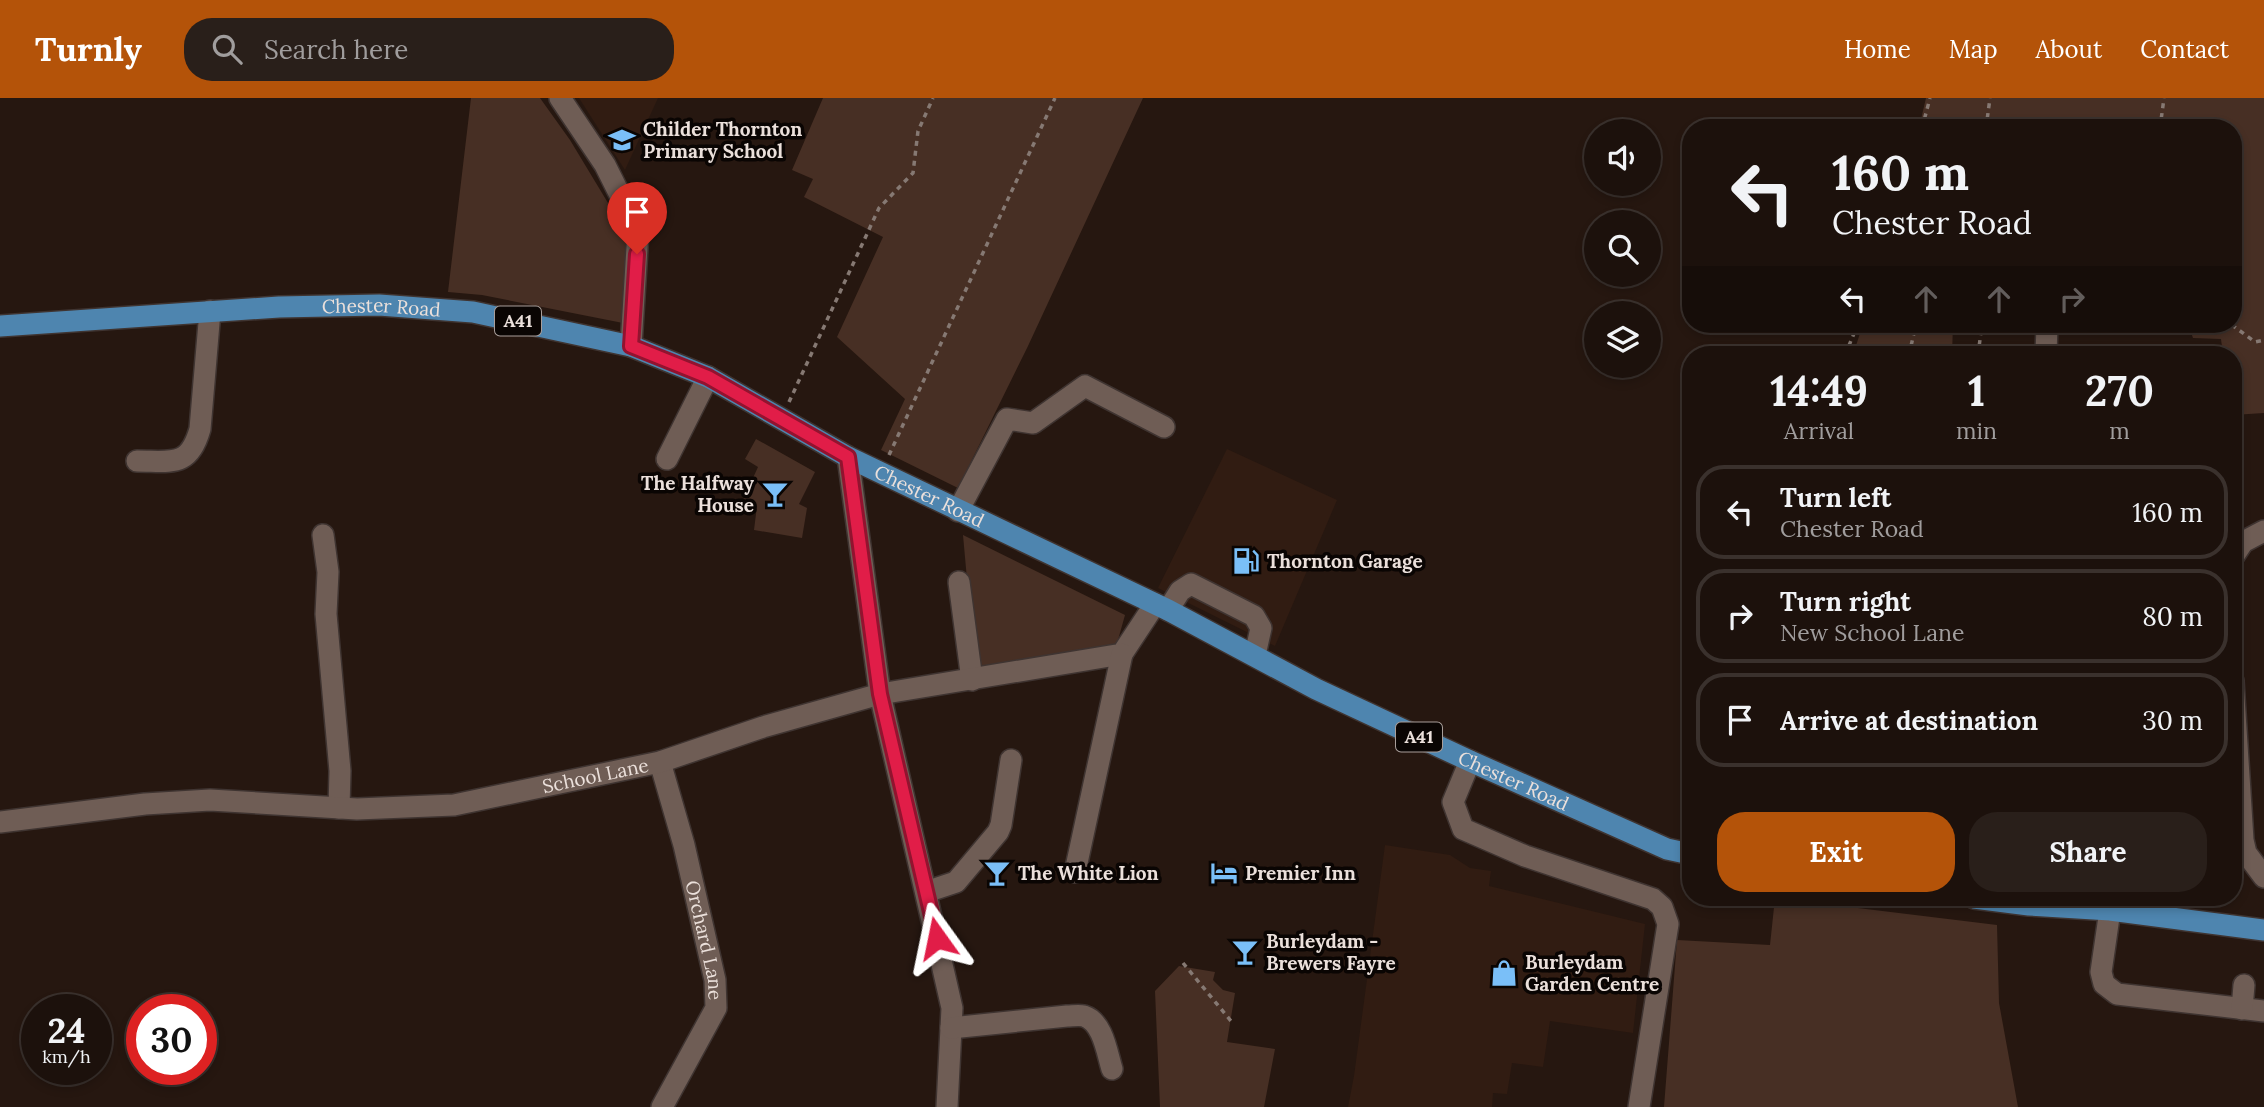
<!DOCTYPE html>
<html lang="en">
<head>
<meta charset="utf-8">
<style>
	:root { --surface:#1c110c; --page:#291f1a; --text:#f1f3f6; --muted:#a09d9d; --line:#3a312d; --accent:#b45309 }
	body { margin:0; font-family:Lora,serif; background:var(--page); color:var(--text); height:100vh; display:flex; flex-direction:column; font-size:26px; white-space:nowrap }
	* { box-sizing:border-box; margin:0 }
	p { font-size:23px; color:var(--muted) }
	.icon { flex:none; width:38px; height:38px; fill:none; stroke:currentColor; stroke-width:2; stroke-linecap:round; stroke-linejoin:round }
	.map { position:relative; flex:1; overflow:hidden }
	.sheet { position:absolute; left:1682px; top:248px; width:560px; height:560px; display:flex; flex-direction:column; background:var(--surface); border-radius:28px; box-shadow:0 4px 10px #0003,0 0 0 2px var(--line) }
	.sheet>* { flex:none }
	.banner { position:absolute; left:1682px; top:21px; width:560px; height:214px; border-radius:28px; box-shadow:0 4px 10px #0003,0 0 0 2px var(--line); background:#1c110c; color:var(--text); overflow:hidden }
	.fabs { position:absolute; left:1584px; top:21px; display:grid; gap:14px }
	.fabs a { display:grid; place-items:center; width:77px; height:77px; border-radius:50%; background:var(--surface); box-shadow:0 4px 10px #0003,0 0 0 2px var(--line); font-size:35px }
	.speed { position:absolute; left:21px; top:896px; display:flex; gap:14px; font-size:35px; font-weight:700; text-align:center }
	.speed>* { display:grid; place-content:center; width:91px; height:91px; border-radius:50%; background:var(--surface); box-shadow:0 4px 10px #0003,0 0 0 2px var(--line); line-height:1 }
	.speed small { font-size:18px; font-weight:400 }
	.speed .limit { border:10px solid #d22; background:#fff; color:#111 }
	.pin { position:absolute; display:grid; place-items:center; width:60px; height:60px; color:#fff; margin:-72px -30px; border-radius:50% 50% 50% 0; rotate:-45deg; box-shadow:0 0 7px #0007 }
	.pin .icon { rotate:45deg }
	.me { position:absolute; width:77px; margin:-38px; rotate:348deg; stroke-linejoin:round; filter:drop-shadow(0 0 5px #0008) }
	.turn { display:flex; align-items:center; gap:24px; height:147px; padding:0 35px; font-size:32px }
	.turn .icon { width:91px; height:91px; stroke-width:2.5 }
	.turn b { display:block; font-size:49px; line-height:60px }
	.lanes { display:flex; align-items:center; height:66px; padding:0 35px; background:#0003; justify-content:center; gap:35px; direction:ltr }
	.lanes .off { opacity:.35 }
	.eta { display:flex; justify-content:space-evenly; align-items:center; height:119px; text-align:center }
	.eta b { font-size:42px; font-weight:700; line-height:49px }
	.action { display:flex; gap:14px; margin-top:auto; padding:14px 35px }
	.action a { flex:1; height:80px; border-radius:28px; background:var(--accent); color:#fff; font-size:28px; font-weight:700; line-height:80px; text-align:center }
	.action a+a { background:var(--page); color:var(--text) }
	ul { padding:0; list-style:none }
	li { display:flex; align-items:center; gap:21px; height:94px; margin:0 14px 10px; padding:0 21px; border:4px solid var(--line); border-radius:28px }
	li div { flex:1 }
	li b { display:block; font-size:26px }
	li em { font-style:normal }
	header { display:flex; align-items:center; gap:42px; box-sizing:border-box; height:98px; padding:0 35px; background:var(--accent); color:#fff }
	header strong { font-size:33px }
	nav { display:flex; gap:38px; margin-inline-start:auto; font-size:24px }
	.search { width:490px; height:63px; background:var(--page); display:flex; align-items:center; gap:18px; box-sizing:border-box; padding:0 24px; border-radius:28px; color:var(--muted); font-size:26px }
	.map>svg:first-child { display:block }
	.built { fill:#311c12 }
	.green { fill:#472f24 }
	.lines { fill:none; stroke-linecap:round; stroke-linejoin:round }
	.minor-casing { stroke:#3f3431; stroke-width:24 }
	.major-casing { stroke:#3f3431; stroke-width:24 }
	.path { stroke:#867973; stroke-width:3.5; stroke-dasharray:5 5; stroke-linecap:butt }
	.minor { stroke:#6f5d55; stroke-width:21 }
	.major { stroke:#4e85af; stroke-width:21 }
	.route-casing { stroke:#92132f; stroke-width:18 }
	.route { stroke:#e11d48; stroke-width:12 }
	.labels { text-anchor:middle; stroke-width:7; stroke-linejoin:round; paint-order:stroke }
	.shield { fill:#0a0503; stroke:#a89e9a; stroke-width:2 }
	.shield-label { font-size:18px; font-weight:bold; fill:#ebe0db }
	.poi-label { font-size:19px; font-weight:bold; fill:#ebe0db; stroke:#0a0503; text-anchor:start }
	.street-label { font-size:19px; fill:#ebe0db; stroke:#0a0503 }
</style>
</head>
<body>
<header>
<strong>Turnly</strong>
<div class="search"><svg class="icon" aria-label="search" viewBox="0 0 24 24"><circle cx="10" cy="10" r="6"/><path d="M15 15l6 6"/></svg>Search here</div>
<nav><a>Home</a><a>Map</a><a>About</a><a>Contact</a></nav>
</header>
<div class="map">
<svg width="2264" height="1009" viewBox="0 0 2264 1009">
	<rect width="100%" height="100%" fill="#261710"/>
	<g class="built">
		<polygon points="579,0 658,0 625,72"/>
		<polygon points="1227,351 1337,402 1275,548 1158,490"/>
		<polygon points="1385,747 1450,757 1470,770 1491,773 1489,788 1645,826 1633,935 1550,923 1543,969 1512,965 1507,996 1493,995 1492,1009 1348,1009 1354,978"/>
	</g>
	<g class="green">
		<polygon points="471,0 540,0 570,42 631,143 623,225 482,197 448,194"/>
		<polygon points="823,0 1143,0 1028,248 958,390 881,352 905,301 837,239 883,139 804,99 813,81 792,72"/>
		<polygon points="1926,0 2264,0 2264,315 2233,317 2233,257 2223,257 2221,241 2193,240 2188,226 2233,226 2233,30 1919,30"/>
		<polygon points="1863,226 1953,226 1952,257 1853,257"/>
		<polygon points="756,341 815,374 799,406 807,410 802,440 754,432 757,408 742,404 758,369 745,361"/>
		<polygon points="963,437 1125,517 1116,549 975,570"/>
		<polygon points="1775,800 1997,827 1999,905 2018,1009 1664,1009 1677,842 1770,847"/>
		<polygon points="1179,868 1215,874 1213,882 1223,892 1235,895 1227,944 1275,951 1264,1009 1160,1009 1155,893"/>
	</g>
	<g class="lines">
		<defs>
			<g id="minor">
				<polyline points="560,0 605,67 638,133 631,248"/>
				<polyline points="2046,257 2047,226"/>
				<polyline points="848,359 880,596 952,910 947,1009"/>
				<polyline points="667,361 708,279"/>
				<path d="M137 363C172 363 189 370 200 331L210 213"/>
				<polyline points="958,413 1007,321 1033,325 1085,288 1164,329"/>
				<polyline points="323,437 328,474 326,516 340,673 339,710"/>
				<polyline points="2233,459 2243,444 2264,433"/>
				<polyline points="959,484 972,582"/>
				<polyline points="1168,512 1180,493 1191,486 1254,518 1261,530 1255,557"/>
				<polyline points="2233,583 2243,742 2246,755 2264,779"/>
				<polyline points="1470,663 1453,704 1463,731 1525,758 1653,801 1662,809 1668,826 1639,1009"/>
				<path id="s1" d="M660 664 684 747 715 882 716 910 662 1009"/>
				<path id="s2" d="M0 724 145 706 210 702 357 711 454 707 660 664 763 629 880 596 1122 556 1155 506"/>
				<polyline points="1075,774 1122,556"/>
				<polyline points="926,794 956,784 998,734 1001,727 1011,662"/>
				<polyline points="2110,812 2101,874 2104,886 2117,896 2264,913"/>
				<polyline points="2242,911 2244,887"/>
				<path d="M951 930 1067 918C1072 918 1079 917 1084 918 1103 924 1107 955 1112 971"/>
			</g>
			<g id="major">
				<path id="s3" d="M0 228 279 209 379 207 473 214 631 248 708 279 848 359 1168 512 1316 591 1470 663 1667 751 1690 756"/>
				<polyline points="1974,800 2029,807 2110,812 2264,832"/>
			</g>
		</defs>
		<use href="#minor" class="minor-casing"/>
		<use href="#major" class="major-casing"/>
		<g class="path">
			<polyline points="1922,30 1930,0"/>
			<polyline points="1986,30 1990,0"/>
			<polyline points="2160,30 2164,0"/>
			<polyline points="2162,234 2232,227 2255,244 2264,242"/>
			<polyline points="1845,257 1858,226"/>
			<polyline points="1909,257 1916,226"/>
			<polyline points="1978,257 1982,226"/>
			<polyline points="789,304 879,110 913,75 918,33 933,0"/>
			<polyline points="889,357 1055,0"/>
			<polyline points="1183,865 1231,923"/>
		</g>
		<use href="#minor" class="minor"/>
		<use href="#major" class="major"/>
	</g>
	<g class="lines">
		<defs>
			<polyline id="route" points="637,156 631,248 708,279 848,359 880,596 937,840"/>
		</defs>
		<use href="#route" class="route-casing"/>
		<use href="#route" class="route"/>
	</g>
	<defs>
		<symbol id="school-bare" viewBox="-9 -9 18 18"><path d="M0-5L7-2L0 1L-7-2ZM-4 1L0 2.5L4 1V4Q0 6-4 4Z" fill="#7abff8" stroke="#0a0503" stroke-width="2.5" paint-order="stroke"/></symbol>
		<symbol id="bar-bare" viewBox="-9 -9 18 18"><path d="M-6-5H6L.8 .8V4.5H3.5V6h-7V4.5H-.8V.8Z" fill="#7abff8" stroke="#0a0503" stroke-width="2.5" paint-order="stroke"/></symbol>
		<symbol id="fuel-bare" viewBox="-9 -9 18 18"><path d="M-5.5-6h7V0h2V4h1.3V-2.5L3-4.5l.8-.8L6-3V5H2.5V1h-1V6h-7ZM-4.2-4.7v3.2H.2V-4.7Z" fill="#7abff8" stroke="#0a0503" stroke-width="2.5" paint-order="stroke"/></symbol>
		<symbol id="hotel-bare" viewBox="-9 -9 18 18"><path d="M-6-4.5h1.5V1H6V5H4.5V3h-9V5H-6ZM-4 0a1.8 1.8 0 1 1 3.6 0ZM.5 0V-2.5h3Q6-2.5 6 0Z" fill="#7abff8" stroke="#0a0503" stroke-width="2.5" paint-order="stroke"/></symbol>
		<symbol id="shop-bare" viewBox="-9 -9 18 18"><path d="M-5-2.5h2.3a2.7 3.5 0 0 1 5.4 0H5L5.5 6h-11ZM-1.5-2.5h3a1.5 2.3 0 0 0-3 0Z" fill="#7abff8" stroke="#0a0503" stroke-width="2.5" paint-order="stroke"/></symbol>
	</defs>
	<g fill-rule="evenodd">
		<use href="#school-bare" x="603" y="23" width="38" height="38"/>
		<use href="#bar-bare" x="756" y="377" width="38" height="38"/>
		<use href="#fuel-bare" x="1227" y="444" width="38" height="38"/>
		<use href="#bar-bare" x="978" y="756" width="38" height="38"/>
		<use href="#hotel-bare" x="1205" y="756" width="38" height="38"/>
		<use href="#bar-bare" x="1226" y="835" width="38" height="38"/>
		<use href="#shop-bare" x="1485" y="856" width="38" height="38"/>
	</g>
	<g class="labels">
		<g class="shield">
			<rect x="495" y="208.5" width="46" height="29" rx="5"/>
			<rect x="1396" y="624.5" width="46" height="29" rx="5"/>
		</g>
		<g class="shield-label">
			<text x="518" y="229">A41</text>
			<text x="1419" y="645">A41</text>
		</g>
		<g class="poi-label">
			<text x="643" y="38">Childer Thornton<tspan x="643" dy="22">Primary School</tspan></text>
			<text x="754" y="392" text-anchor="end">The Halfway<tspan x="754" dy="22">House</tspan></text>
			<text x="1267" y="470">Thornton Garage</text>
			<text x="1018" y="782">The White Lion</text>
			<text x="1245" y="782">Premier Inn</text>
			<text x="1266" y="850">Burleydam -<tspan x="1266" dy="22">Brewers Fayre</tspan></text>
			<text x="1525" y="871">Burleydam<tspan x="1525" dy="22">Garden Centre</tspan></text>
		</g>
		<g class="street-label">
			<text dy="7" stroke="none"><textPath href="#s3" startOffset="382">Chester Road</textPath></text>
			<text dy="7" stroke="none"><textPath href="#s3" startOffset="970">Chester Road</textPath></text>
			<text dy="7" stroke="none"><textPath href="#s2" startOffset="600">School Lane</textPath></text>
			<text dy="7" stroke="none"><textPath href="#s3" startOffset="1620">Chester Road</textPath></text>
			<text dy="7" stroke="none"><textPath href="#s1" startOffset="184">Orchard Lane</textPath></text>
		</g>
	</g>
</svg>
<div class="fabs">
<a><svg class="icon" aria-label="sound" viewBox="0 0 24 24"><path d="M4 9h4l5-4v14l-5-4H4zM17 9q2 3 0 6"/></svg></a>
<a><svg class="icon" aria-label="search" viewBox="0 0 24 24"><circle cx="10" cy="10" r="6"/><path d="M15 15l6 6"/></svg></a>
<a><svg class="icon" aria-label="layers" viewBox="0 0 24 24"><path d="M12 4l9 5-9 5-9-5zM3 14l9 5 9-5"/></svg></a>
</div>
<div class="speed"><div>24<small>km/h</small></div><div class="limit">30</div></div>
<div class="pin" style="left:637px;top:156px;background:#d93025"><svg class="icon" aria-label="arrive" viewBox="0 0 24 24"><path d="M6 21V4h12l-3 4 3 4H6"/></svg></div>
<svg class="me" style="left:937px;top:840px" viewBox="-20 -20 40 40"><path d="M0-17L14 15 0 8-14 15z" fill="#e11d48" stroke="#fff" stroke-width="4"/></svg>
<div class="banner">
<div class="turn"><svg class="icon" aria-label="left" viewBox="0 0 24 24"><path d="M17 20v-9H6M10 6l-5 5 5 5"/></svg><div><b>160 m</b>Chester Road</div></div>
<div class="lanes"><svg class="icon" aria-label="left" viewBox="0 0 24 24"><path d="M17 20v-9H6M10 6l-5 5 5 5"/></svg><svg class="icon off" aria-label="ahead" viewBox="0 0 24 24"><path d="M12 20V5M6 11l6-6 6 6"/></svg><svg class="icon off" aria-label="ahead" viewBox="0 0 24 24"><path d="M12 20V5M6 11l6-6 6 6"/></svg><svg class="icon off" aria-label="right" viewBox="0 0 24 24"><path d="M7 20v-9h11M14 6l5 5-5 5"/></svg></div>
</div>
<section class="sheet">
<div class="eta">
<div><b>14:49</b><p>Arrival</p></div>
<div><b>1</b><p>min</p></div>
<div><b>270</b><p>m</p></div>
</div>
<ul>
<li><svg class="icon" aria-label="left" viewBox="0 0 24 24"><path d="M17 20v-9H6M10 6l-5 5 5 5"/></svg><div><b>Turn left</b><p>Chester Road</p></div><em>160 m</em></li>
<li><svg class="icon" aria-label="right" viewBox="0 0 24 24"><path d="M7 20v-9h11M14 6l5 5-5 5"/></svg><div><b>Turn right</b><p>New School Lane</p></div><em>80 m</em></li>
<li><svg class="icon" aria-label="arrive" viewBox="0 0 24 24"><path d="M6 21V4h12l-3 4 3 4H6"/></svg><div><b>Arrive at destination</b></div><em>30 m</em></li>
</ul>
<div class="action"><a>Exit</a><a>Share</a></div>
</section>
</div>
</body>
</html>
